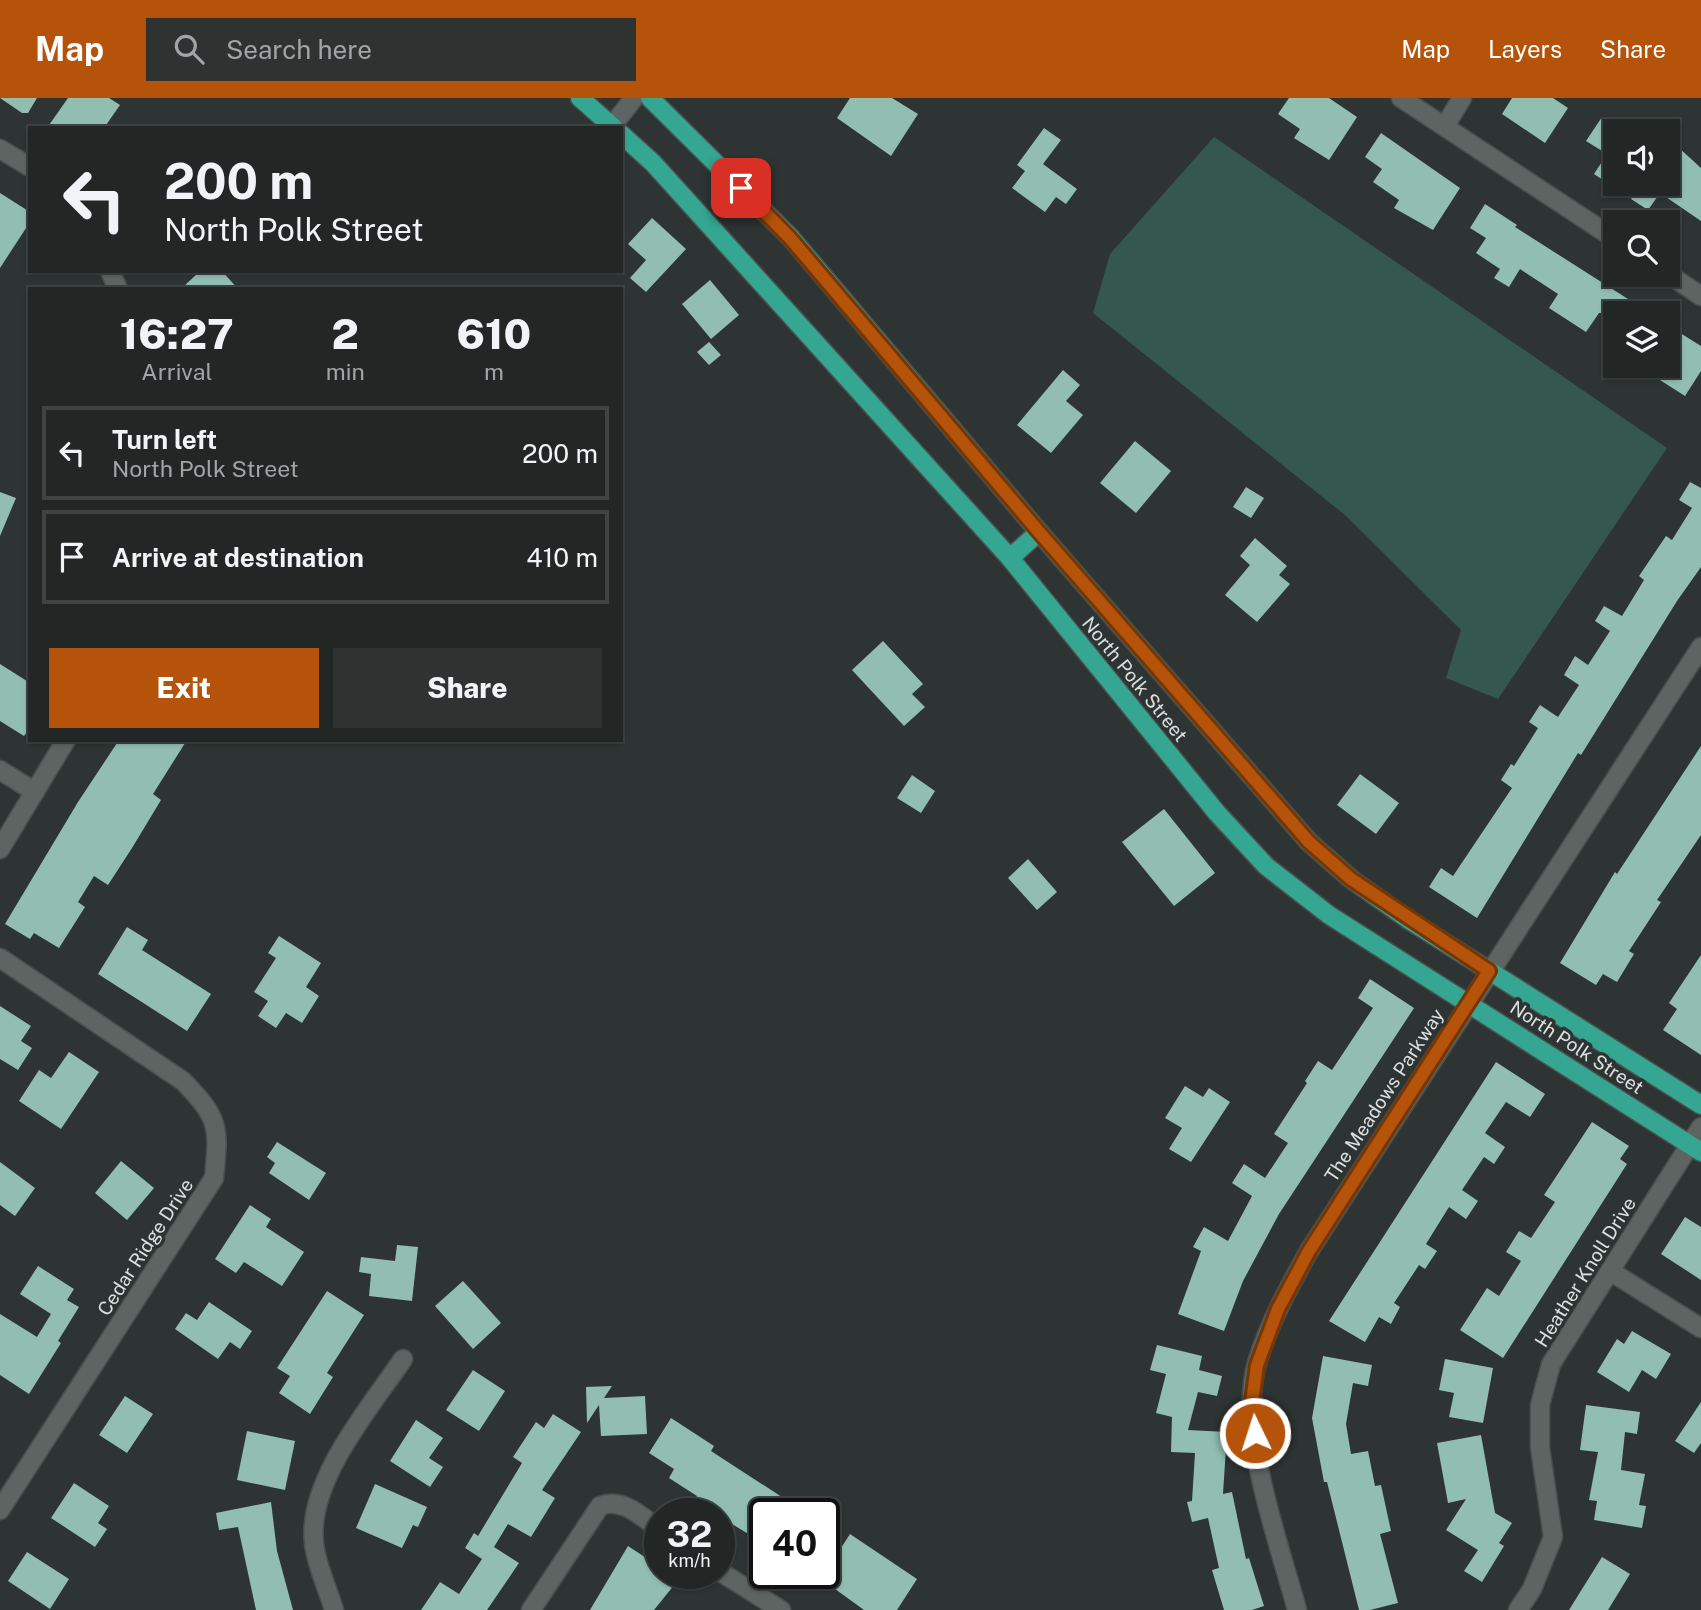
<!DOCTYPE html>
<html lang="en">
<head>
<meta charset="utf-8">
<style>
	:root { --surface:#222726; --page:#2e3332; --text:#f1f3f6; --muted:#a2a5a7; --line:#3f4443; --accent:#b45309 }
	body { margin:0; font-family:"Public Sans",sans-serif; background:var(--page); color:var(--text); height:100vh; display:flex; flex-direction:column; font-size:26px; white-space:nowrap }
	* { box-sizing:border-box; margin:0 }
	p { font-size:23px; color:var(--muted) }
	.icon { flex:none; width:38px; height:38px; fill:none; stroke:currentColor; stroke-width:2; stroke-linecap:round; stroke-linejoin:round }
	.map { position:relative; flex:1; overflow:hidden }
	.details { position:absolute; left:28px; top:189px; width:595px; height:455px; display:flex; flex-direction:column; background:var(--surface); border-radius:0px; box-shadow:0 2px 5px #0004,0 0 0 2px var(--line) }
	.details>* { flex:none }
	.top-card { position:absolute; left:28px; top:28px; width:595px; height:147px; border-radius:0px; box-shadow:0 2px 5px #0004,0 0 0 2px var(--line); background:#222726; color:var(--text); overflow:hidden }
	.controls { position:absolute; left:1603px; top:21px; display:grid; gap:14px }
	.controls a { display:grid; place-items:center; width:77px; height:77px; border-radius:0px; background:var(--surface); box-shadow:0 2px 5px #0004,0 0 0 2px var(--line); font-size:35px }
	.speed { position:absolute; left:644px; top:1400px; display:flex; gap:14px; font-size:35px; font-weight:700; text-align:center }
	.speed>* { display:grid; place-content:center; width:91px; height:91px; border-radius:50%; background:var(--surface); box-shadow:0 2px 5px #0004,0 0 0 2px var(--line); line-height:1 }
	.speed small { font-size:18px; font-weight:400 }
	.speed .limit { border:4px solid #111; border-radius:10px; background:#fff; color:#111 }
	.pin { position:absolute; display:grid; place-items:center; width:60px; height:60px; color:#fff; margin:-30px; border-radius:14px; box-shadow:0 4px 10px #0006 }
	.me { position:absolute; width:77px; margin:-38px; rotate:356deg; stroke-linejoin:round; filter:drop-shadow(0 0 5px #0008) }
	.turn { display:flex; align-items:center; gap:24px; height:147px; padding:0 21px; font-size:32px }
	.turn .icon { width:91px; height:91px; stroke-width:2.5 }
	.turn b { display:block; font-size:49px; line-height:60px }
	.eta { display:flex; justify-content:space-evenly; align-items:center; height:119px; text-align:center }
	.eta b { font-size:42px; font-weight:800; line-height:49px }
	.button { display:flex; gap:14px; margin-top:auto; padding:14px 21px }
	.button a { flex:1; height:80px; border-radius:0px; background:var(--accent); color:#fff; font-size:28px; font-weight:800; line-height:80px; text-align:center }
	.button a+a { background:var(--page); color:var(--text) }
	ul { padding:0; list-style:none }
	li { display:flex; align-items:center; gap:21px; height:94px; margin:0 14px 10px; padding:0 7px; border:4px solid var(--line); border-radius:0px }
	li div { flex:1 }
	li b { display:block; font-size:26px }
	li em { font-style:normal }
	header { display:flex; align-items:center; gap:42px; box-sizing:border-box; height:98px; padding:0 35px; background:var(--accent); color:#fff }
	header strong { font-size:33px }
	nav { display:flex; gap:38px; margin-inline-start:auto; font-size:24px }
	.search { width:490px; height:63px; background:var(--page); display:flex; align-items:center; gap:18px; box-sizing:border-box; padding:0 24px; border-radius:0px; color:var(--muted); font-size:26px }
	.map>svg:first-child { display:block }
	.green { fill:#34574e }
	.building { fill:#91beb1 }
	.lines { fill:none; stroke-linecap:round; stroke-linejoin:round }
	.minor-casing { stroke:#4a4f4d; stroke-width:21 }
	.major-casing { stroke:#4a4f4d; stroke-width:21 }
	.minor { stroke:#5d6462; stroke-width:18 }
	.major { stroke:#34a691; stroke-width:18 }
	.route-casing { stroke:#753606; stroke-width:18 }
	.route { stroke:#b45309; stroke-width:12 }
	.labels { text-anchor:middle; stroke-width:7; stroke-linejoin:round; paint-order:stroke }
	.street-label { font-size:19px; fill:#dce0df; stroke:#2e3433 }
</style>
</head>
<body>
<header>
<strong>Map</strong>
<div class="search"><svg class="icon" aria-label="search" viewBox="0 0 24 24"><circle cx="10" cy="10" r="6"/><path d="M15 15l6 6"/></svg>Search here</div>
<nav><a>Map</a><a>Layers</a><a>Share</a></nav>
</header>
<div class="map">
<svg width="1701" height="1512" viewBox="0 0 1701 1512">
	<rect width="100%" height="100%" fill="#2e3433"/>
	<polygon class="green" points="1214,39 1667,350 1498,601 1446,580 1461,532 1345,417 1093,215 1110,156"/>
	<g class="building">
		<polygon points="0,0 37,0 28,15 22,15"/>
		<polygon points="68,0 109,0 120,7 104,30 47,30"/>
		<polygon points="850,0 892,0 918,16 891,58 837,20"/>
		<polygon points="1289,0 1329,0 1357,19 1329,62 1294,40 1300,31 1278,16"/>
		<polygon points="1512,0 1553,0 1568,10 1545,45 1502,16"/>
		<polygon points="1602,19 1615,28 1615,90 1594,76 1607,56 1586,43"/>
		<polygon points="1044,30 1061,42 1043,66 1077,91 1066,106 1056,99 1045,114 1012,90 1025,73 1017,67"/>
		<polygon points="1381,35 1460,90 1433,132 1394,110 1399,102 1373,84 1382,71 1365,59"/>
		<polygon points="1678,49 1701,70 1701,123 1660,95 1648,112 1631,101 1641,86 1668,86 1668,64"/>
		<polygon points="0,95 30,114 30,124 0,170"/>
		<polygon points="1485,106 1517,127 1515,129 1650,215 1599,215 1586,234 1549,210 1558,196 1520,171 1509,189 1494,180 1500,171 1476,155 1486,140 1470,130"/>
		<polygon points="652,120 686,151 646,194 630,180 646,162 628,146"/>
		<polygon points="200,173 222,173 238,191 181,191"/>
		<polygon points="710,182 739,217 711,241 682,206"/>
		<polygon points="1677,233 1701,248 1701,273 1685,298 1638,268 1668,268 1668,247"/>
		<polygon points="709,244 721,257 709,267 697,254"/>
		<polygon points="1063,272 1080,287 1066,303 1083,317 1051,355 1017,327"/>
		<polygon points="1135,343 1171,373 1136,415 1100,385"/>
		<polygon points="1690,384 1701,390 1701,469 1677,503 1581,657 1578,655 1477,820 1429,789 1441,770 1453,778 1512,690 1501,682 1511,666 1514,668 1538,630 1529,624 1540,607 1558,619 1579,587 1564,577 1575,558 1588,567 1610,533 1595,523 1604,508 1622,518 1644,482 1639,478 1666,438 1672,442 1692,410 1679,402"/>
		<polygon points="1246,389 1264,400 1251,420 1233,409"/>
		<polygon points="0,394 16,400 0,438"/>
		<polygon points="1255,440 1287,468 1279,477 1290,486 1257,524 1225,497 1250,467 1240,458"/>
		<polygon points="883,543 923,586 912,596 925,609 904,628 852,572"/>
		<polygon points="0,566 30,585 30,630 24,638 0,623"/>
		<polygon points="119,642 187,642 153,696 161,702 132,750 108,787 94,778 78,804 85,809 59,850 34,835 30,841 5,826 78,704"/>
		<polygon points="1701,648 1701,737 1657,802 1661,804 1629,853 1634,856 1617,884 1603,876 1596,887 1560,865 1615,774 1617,776"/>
		<polygon points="1360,676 1399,705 1376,736 1337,707"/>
		<polygon points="912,677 935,693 921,715 897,700"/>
		<polygon points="1164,711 1215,775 1174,808 1122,744"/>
		<polygon points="1028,761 1057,794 1037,812 1008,780"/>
		<polygon points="127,829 148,842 142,852 211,896 187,933 98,876"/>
		<polygon points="279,838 321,865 306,889 319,898 302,925 286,915 276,930 258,918 268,903 254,894 276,860 268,855"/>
		<polygon points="1701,857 1701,957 1663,932 1677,911 1669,905"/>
		<polygon points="1370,881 1414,910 1279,1116 1243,1183 1224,1233 1178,1216 1201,1153 1193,1149 1204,1129 1228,1143 1252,1098 1232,1085 1244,1066 1265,1080 1288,1045 1274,1036 1307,985 1305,983 1318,963 1332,972 1373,910 1358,900"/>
		<polygon points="0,908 31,928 21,943 32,950 18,972 0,961"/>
		<polygon points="69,954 99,974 61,1031 19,1003 39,972 51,980"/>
		<polygon points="1496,964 1545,996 1530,1019 1506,1004 1485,1035 1505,1049 1494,1066 1484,1059 1462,1092 1478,1103 1466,1121 1449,1109 1426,1146 1437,1153 1425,1171 1419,1167 1394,1205 1400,1209 1391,1226 1379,1219 1365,1244 1329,1223"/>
		<polygon points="1185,988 1203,999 1209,990 1230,1004 1191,1064 1169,1051 1182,1030 1165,1020"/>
		<polygon points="1592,1024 1629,1048 1620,1061 1627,1066 1503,1260 1460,1232 1487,1190 1499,1198 1521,1163 1506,1154 1519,1133 1531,1140 1555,1104 1544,1097"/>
		<polygon points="277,1044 326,1075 309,1102 269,1075 275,1065 267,1059"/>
		<polygon points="121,1063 154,1090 127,1122 95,1095"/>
		<polygon points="0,1064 35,1090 15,1118 0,1107"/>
		<polygon points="250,1107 271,1121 266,1129 304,1154 282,1188 244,1164 236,1175 215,1161"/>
		<polygon points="1685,1119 1701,1129 1701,1182 1661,1156"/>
		<polygon points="397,1147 418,1149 412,1203 369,1198 371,1176 359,1174 361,1159 395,1163"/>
		<polygon points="38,1168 74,1191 67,1202 79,1209 58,1243 61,1245 29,1296 0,1277 0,1216 37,1239 51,1216 20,1196"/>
		<polygon points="463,1183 501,1225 473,1251 435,1208"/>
		<polygon points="327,1193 364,1217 327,1275 333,1279 310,1316 279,1295 290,1278 277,1270"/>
		<polygon points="209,1204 252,1233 240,1251 230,1244 218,1261 175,1231 186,1215 197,1222"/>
		<polygon points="1632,1233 1671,1256 1656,1281 1642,1272 1629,1294 1597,1274 1617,1241 1624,1246"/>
		<polygon points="1157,1247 1202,1258 1199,1272 1222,1278 1217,1298 1198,1294 1188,1332 1227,1334 1223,1396 1232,1394 1246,1461 1249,1460 1264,1508 1252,1512 1224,1512 1212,1472 1219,1470 1208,1420 1192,1424 1187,1404 1192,1403 1195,1355 1171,1354 1172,1319 1156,1315 1166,1276 1150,1272"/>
		<polygon points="1323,1258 1372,1267 1368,1288 1353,1285 1346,1326 1351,1356 1368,1353 1375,1388 1381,1387 1391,1433 1380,1436 1398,1505 1370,1512 1359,1512 1327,1384 1324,1384 1312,1320"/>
		<polygon points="1445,1261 1493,1270 1483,1325 1449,1319 1454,1295 1439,1292"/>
		<polygon points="473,1272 505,1293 479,1333 446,1312"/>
		<polygon points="612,1288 604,1300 645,1298 647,1336 601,1338 599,1307 587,1325 586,1289"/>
		<polygon points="125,1298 153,1316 127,1355 99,1337"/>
		<polygon points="1701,1304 1701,1345 1694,1355 1675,1343"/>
		<polygon points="1586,1307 1640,1314 1637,1336 1625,1334 1621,1372 1645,1376 1639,1407 1646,1408 1642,1430 1594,1422 1597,1403 1589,1402 1598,1354 1580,1352"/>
		<polygon points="553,1316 581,1334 542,1392 555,1400 531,1439 508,1426 494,1449 519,1465 487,1512 421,1512 440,1484 459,1496 482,1461 465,1450 474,1435 478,1438 522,1365 513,1359 536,1324 544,1330"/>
		<polygon points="671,1320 714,1348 711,1353 808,1416 765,1416 765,1446 694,1403 697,1398 669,1380 674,1371 649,1355"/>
		<polygon points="416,1322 443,1340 429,1360 443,1369 430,1389 390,1363"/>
		<polygon points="247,1333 295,1343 285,1392 237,1382"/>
		<polygon points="1481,1337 1495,1415 1512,1425 1499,1445 1504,1448 1482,1484 1464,1473 1478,1452 1446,1432 1466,1401 1448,1405 1437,1345"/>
		<polygon points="74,1385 109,1408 98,1425 107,1431 95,1449 51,1420"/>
		<polygon points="375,1386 427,1409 418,1429 413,1427 402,1450 356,1430"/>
		<polygon points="271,1404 277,1453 293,1512 256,1512 238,1429 219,1432 216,1415"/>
		<polygon points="850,1436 917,1481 897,1512 864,1512 824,1483 824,1443 839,1453"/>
		<polygon points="628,1448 660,1469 660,1475 670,1475 679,1481 654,1512 590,1512"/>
		<polygon points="27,1454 69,1481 50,1511 8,1483"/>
		<polygon points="1602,1459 1630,1476 1608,1512 1569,1512"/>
	</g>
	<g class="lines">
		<defs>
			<g id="minor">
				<polyline points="1401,0 1615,141"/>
				<polyline points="612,28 634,0"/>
				<polyline points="1445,28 1462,0"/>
				<polyline points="0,51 30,69"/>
				<polyline points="110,173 118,191"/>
				<polyline points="1668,176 1701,198"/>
				<polyline points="0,672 35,694"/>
				<polyline points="0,751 66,642"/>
				<path d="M0 860 183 983C220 1021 219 1029 214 1080L0 1412"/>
				<polyline points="1610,1173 1701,1230"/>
				<polyline points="719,1473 781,1512"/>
				<path d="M334 1512C328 1491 316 1467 314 1445 307 1383 369 1311 403 1261"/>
				<path d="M531 1512 600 1408C623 1399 642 1419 660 1432"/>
				<path d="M1297 1512C1279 1444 1237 1333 1257 1265 1269 1225 1289 1189 1309 1153L1701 549"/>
				<polyline points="1518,1512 1532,1491 1553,1439 1540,1349 1540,1307 1551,1266 1701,1029"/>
			</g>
			<g id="major">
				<polyline points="580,0 614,30"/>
				<polyline points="650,0 791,140 1039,434 1309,744 1351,781 1409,822 1701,1007"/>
				<polyline points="621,36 653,65 1010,460 1217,715 1266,768 1329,817 1701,1054"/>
				<polyline points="1010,460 1039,434"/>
			</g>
		</defs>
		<use href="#minor" class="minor-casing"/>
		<use href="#major" class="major-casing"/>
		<use href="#minor" class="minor"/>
		<use href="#major" class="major"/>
	</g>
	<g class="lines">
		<defs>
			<polyline id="route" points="741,90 790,140 1039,434 1309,744 1351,781 1489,873 1309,1153 1278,1211 1257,1267 1251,1311 1255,1335"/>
		</defs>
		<use href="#route" class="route-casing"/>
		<use href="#route" class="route"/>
	</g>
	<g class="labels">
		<g class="street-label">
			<text transform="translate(1135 581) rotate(51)" y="7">North Polk Street</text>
			<text transform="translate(1577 949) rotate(33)" y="7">North Polk Street</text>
			<text transform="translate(1384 997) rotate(-57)" y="7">The Meadows Parkway</text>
			<text transform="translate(145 1149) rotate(-57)" y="7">Cedar Ridge Drive</text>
			<text transform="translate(1585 1174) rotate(-58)" y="7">Heather Knoll Drive</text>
		</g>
	</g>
</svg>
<div class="controls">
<a><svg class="icon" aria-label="sound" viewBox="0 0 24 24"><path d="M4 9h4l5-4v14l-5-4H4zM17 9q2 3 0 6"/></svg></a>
<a><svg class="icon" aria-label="search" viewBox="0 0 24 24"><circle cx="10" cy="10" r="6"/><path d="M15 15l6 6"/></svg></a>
<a><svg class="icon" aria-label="layers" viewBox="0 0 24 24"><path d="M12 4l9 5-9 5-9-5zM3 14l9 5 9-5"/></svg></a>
</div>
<div class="speed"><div>32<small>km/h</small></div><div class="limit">40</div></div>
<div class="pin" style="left:741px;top:90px;background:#d93025"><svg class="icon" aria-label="arrive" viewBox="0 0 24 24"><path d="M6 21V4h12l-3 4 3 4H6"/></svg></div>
<svg class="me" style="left:1255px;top:1335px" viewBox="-20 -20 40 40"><circle r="17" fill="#b45309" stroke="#fff" stroke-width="3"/><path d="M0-11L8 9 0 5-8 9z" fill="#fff"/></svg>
<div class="top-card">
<div class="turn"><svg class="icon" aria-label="left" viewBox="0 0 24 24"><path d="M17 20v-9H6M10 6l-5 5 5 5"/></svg><div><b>200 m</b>North Polk Street</div></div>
</div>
<section class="details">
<div class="eta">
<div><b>16:27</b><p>Arrival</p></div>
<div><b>2</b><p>min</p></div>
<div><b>610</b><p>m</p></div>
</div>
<ul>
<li><svg class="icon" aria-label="left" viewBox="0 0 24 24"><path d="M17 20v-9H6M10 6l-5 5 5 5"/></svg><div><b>Turn left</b><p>North Polk Street</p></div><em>200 m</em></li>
<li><svg class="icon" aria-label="arrive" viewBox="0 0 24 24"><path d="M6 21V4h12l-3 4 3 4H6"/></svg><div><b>Arrive at destination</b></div><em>410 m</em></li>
</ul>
<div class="button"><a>Exit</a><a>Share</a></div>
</section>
</div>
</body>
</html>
